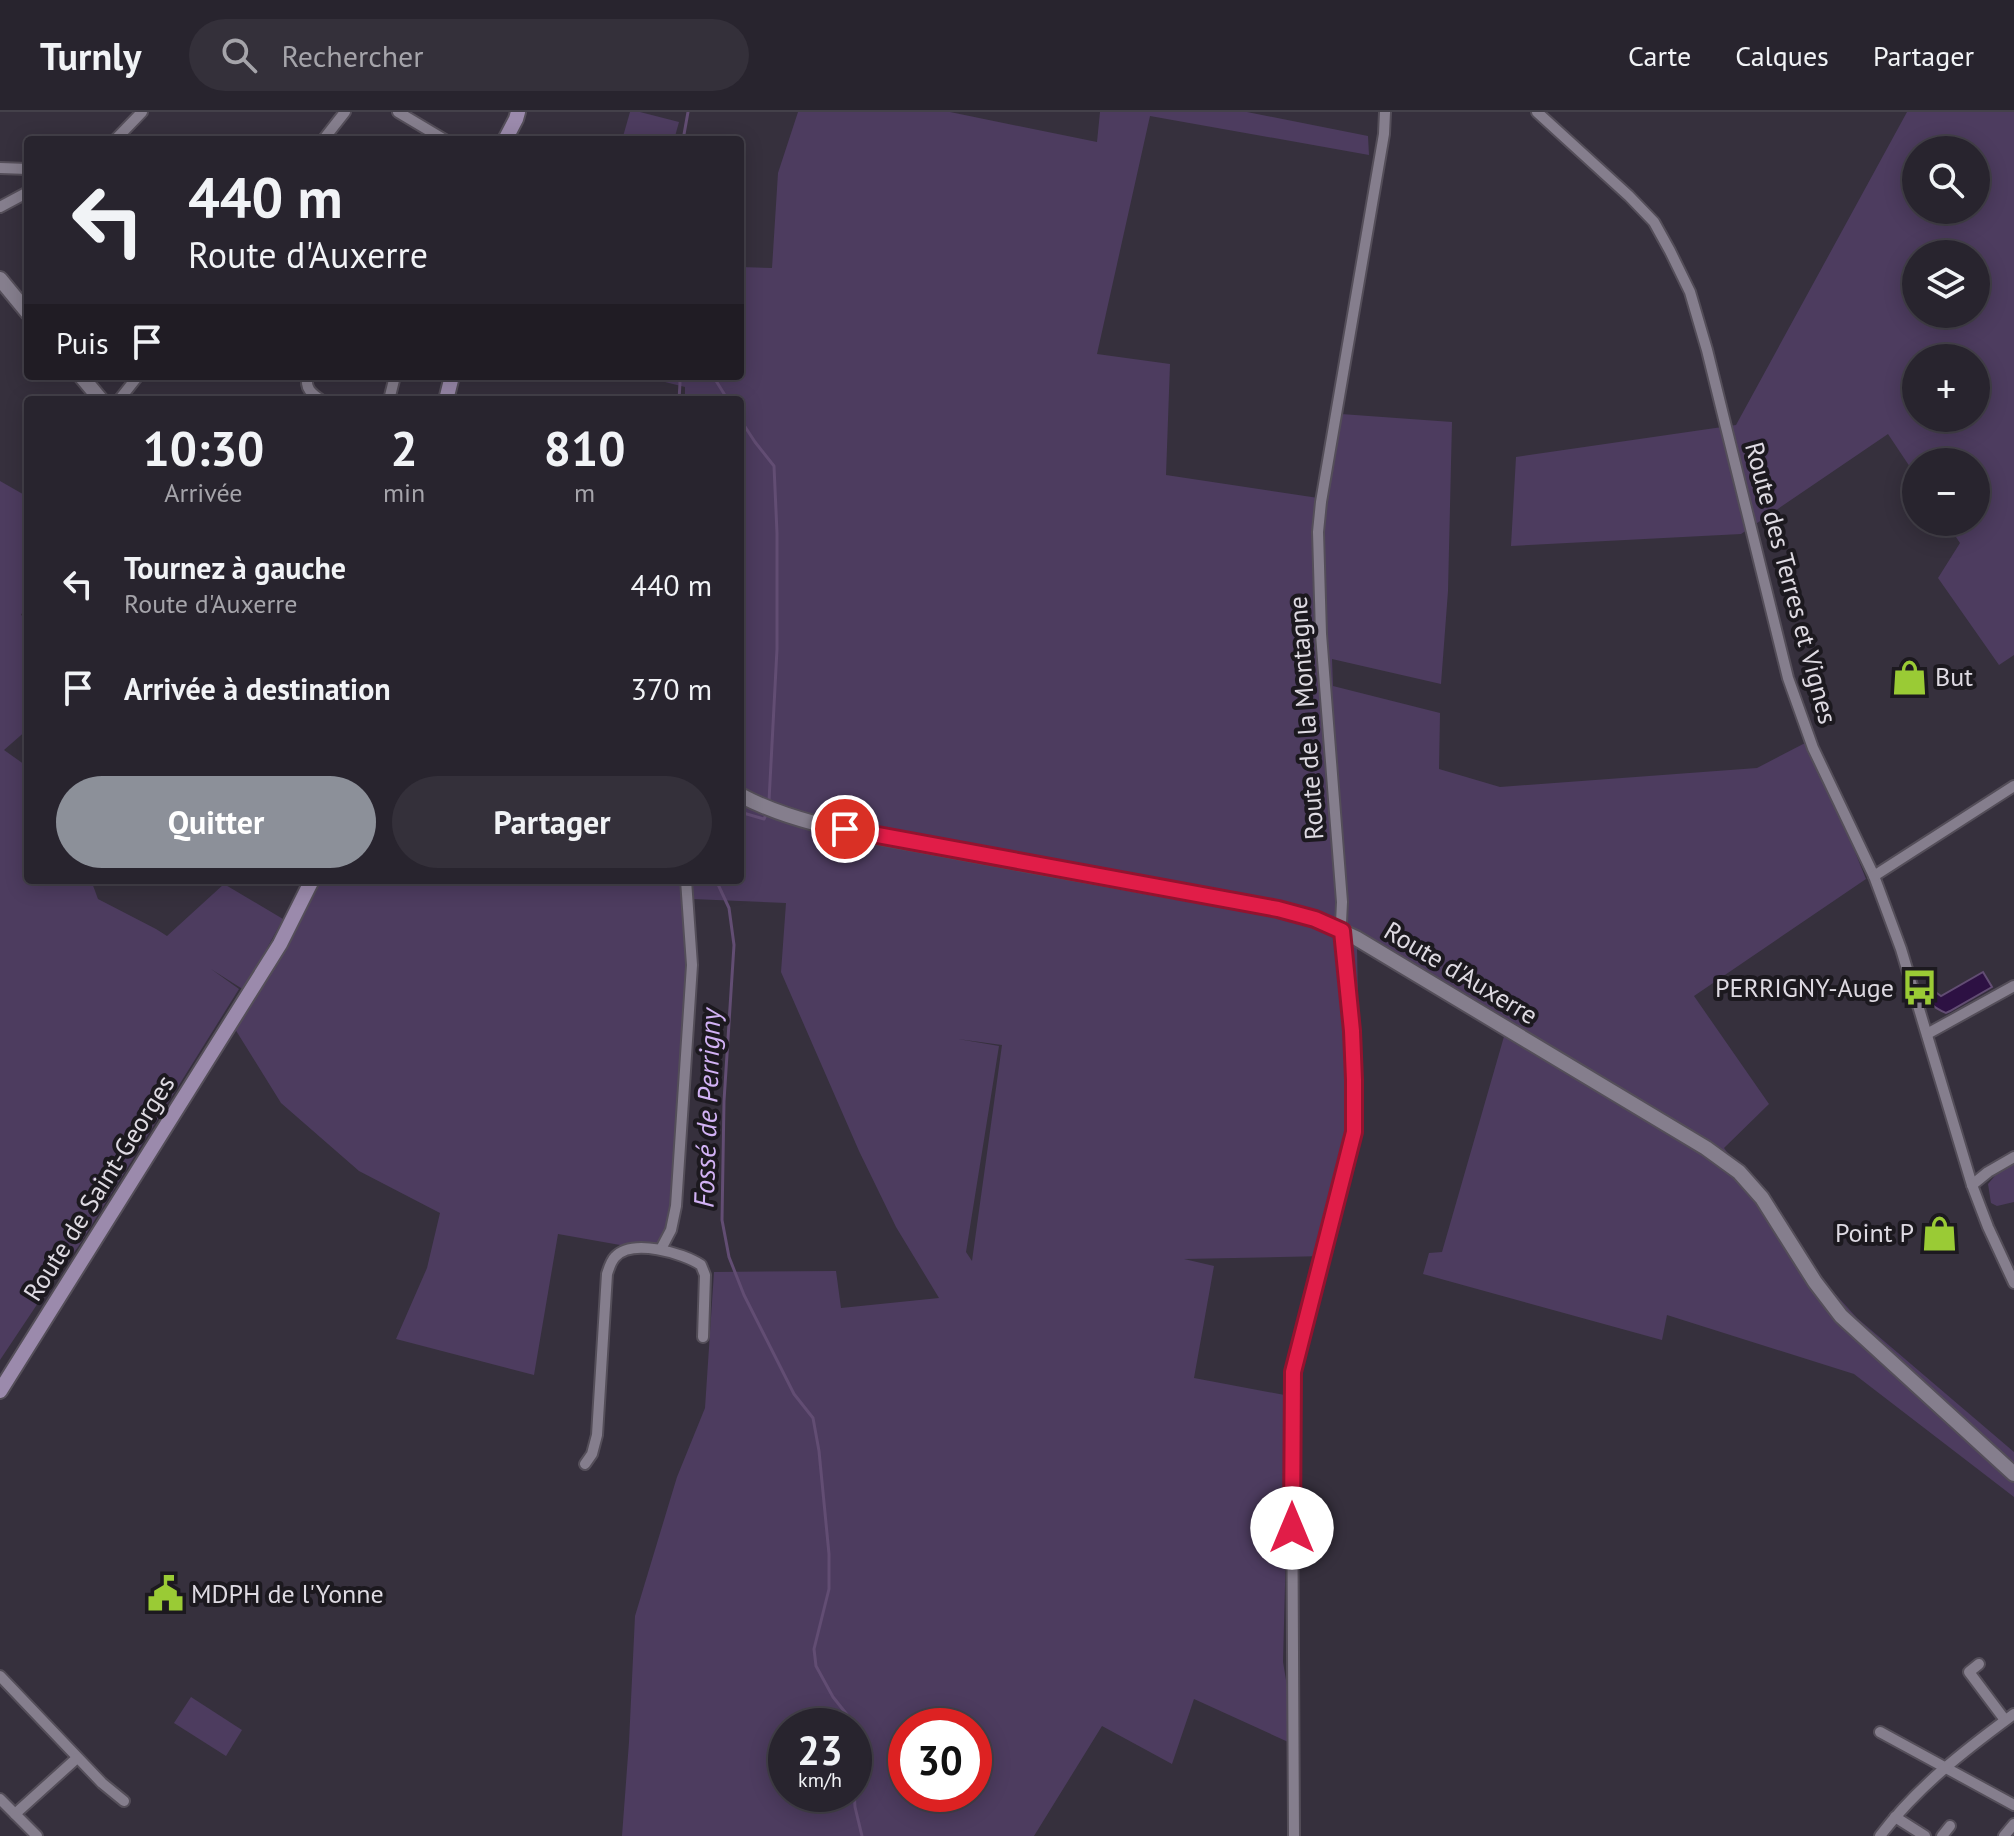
<!DOCTYPE html>
<html lang="fr">
<head>
<meta charset="utf-8">
<style>
	:root { --surface:#28242e; --page:#34303a; --text:#f1f3f6; --muted:#a5a4aa; --line:#44414a; --accent:#8c9099 }
	body { margin:0; font-family:"PT Sans",sans-serif; background:var(--page); color:var(--text); height:100vh; display:flex; flex-direction:column; font-size:30px; white-space:nowrap }
	* { box-sizing:border-box; margin:0 }
	p { font-size:26px; color:var(--muted) }
	.icon { flex:none; width:44px; height:44px; fill:none; stroke:currentColor; stroke-width:2; stroke-linecap:round; stroke-linejoin:round }
	.map { position:relative; flex:1; overflow:hidden }
	.panel { position:absolute; left:24px; top:284px; width:720px; height:488px; display:flex; flex-direction:column; background:var(--surface); border-radius:8px; box-shadow:0 4px 20px #0003,0 0 0 2px var(--line) }
	.panel>* { flex:none }
	.top-card { position:absolute; left:24px; top:24px; width:720px; height:244px; border-radius:8px; box-shadow:0 4px 20px #0003,0 0 0 2px var(--line); background:#28242e; color:var(--text); overflow:hidden }
	.buttons { position:absolute; left:1902px; top:24px; display:grid; gap:16px }
	.buttons a { display:grid; place-items:center; width:88px; height:88px; border-radius:50%; background:var(--surface); box-shadow:0 4px 20px #0003,0 0 0 2px var(--line); font-size:40px }
	.speed { position:absolute; left:768px; top:1596px; display:flex; gap:16px; font-size:40px; font-weight:700; text-align:center }
	.speed>* { display:grid; place-content:center; width:104px; height:104px; border-radius:50%; background:var(--surface); box-shadow:0 4px 20px #0003,0 0 0 2px var(--line); line-height:1 }
	.speed small { font-size:20px; font-weight:400 }
	.speed .limit { border:12px solid #d22; background:#fff; color:#111 }
	.pin { position:absolute; display:grid; place-items:center; width:68px; height:68px; color:#fff; margin:-34px; border:4px solid #fff; border-radius:50%; box-shadow:0 2px 8px #0007 }
	.me { position:absolute; width:88px; margin:-44px; rotate:0deg; stroke-linejoin:round; filter:drop-shadow(0 0 6px #0008) }
	.turn { display:flex; align-items:center; gap:28px; height:168px; padding:0 32px; font-size:36px }
	.turn .icon { width:104px; height:104px; stroke-width:2.5 }
	.turn b { display:block; font-size:56px; line-height:68px }
	.then { display:flex; align-items:center; height:76px; padding:0 32px; background:#0003; gap:16px; font-size:30px }
	.eta { display:flex; justify-content:space-evenly; align-items:center; height:136px; text-align:center }
	.eta b { font-size:48px; font-weight:600; line-height:56px }
	.button { display:flex; gap:16px; margin-top:auto; padding:16px 32px }
	.button a { flex:1; height:92px; border-radius:48px; background:var(--accent); color:#fff; font-size:32px; font-weight:600; line-height:92px; text-align:center }
	.button a+a { background:var(--page); color:var(--text) }
	ul { padding:0; list-style:none }
	li { display:flex; align-items:center; gap:24px; height:104px; padding:0 32px }
	li div { flex:1 }
	li b { display:block; font-size:30px }
	li em { font-style:normal }
	header { display:flex; align-items:center; gap:48px; box-sizing:border-box; height:112px; padding:0 40px; background:var(--surface); border-bottom:2px solid var(--line) }
	header strong { font-size:38px }
	nav { display:flex; gap:44px; margin-inline-start:auto; font-size:28px }
	.search { width:560px; height:72px; background:var(--page); display:flex; align-items:center; gap:20px; box-sizing:border-box; padding:0 28px; border-radius:44px; color:var(--muted); font-size:30px }
	.map>svg:first-child { display:block }
	.green { fill:#4d3c5f; fill-rule:evenodd }
	.water { fill:#2d1143; stroke:#624d73; stroke-width:2 }
	.lines { fill:none; stroke-linecap:round; stroke-linejoin:round }
	.stream { stroke:#624d73; stroke-width:3 }
	.minor-casing { stroke:#544e59; stroke-width:14 }
	.tertiary-casing { stroke:#544e59; stroke-width:18 }
	.secondary-casing { stroke:#544e59; stroke-width:18 }
	.minor { stroke:#857e8d; stroke-width:10 }
	.tertiary { stroke:#857e8d; stroke-width:14 }
	.secondary { stroke:#9b8aac; stroke-width:14 }
	.route-casing { stroke:#92132f; stroke-width:20 }
	.route { stroke:#e11d48; stroke-width:14 }
	.labels { text-anchor:middle; stroke-width:8; stroke-linejoin:round; paint-order:stroke }
	.street-label { font-size:26px; fill:#dedae2; stroke:#1c191f }
	.poi-label { font-size:26px; fill:#dedae2; stroke:#1c191f; text-anchor:start }
	.water-label { font-size:28px; font-style:italic; fill:#d2b2f5; stroke:#1c191f }
</style>
</head>
<body>
<header>
<strong>Turnly</strong>
<div class="search"><svg class="icon" aria-label="search" viewBox="0 0 24 24"><circle cx="10" cy="10" r="6"/><path d="M15 15l6 6"/></svg>Rechercher</div>
<nav><a>Carte</a><a>Calques</a><a>Partager</a></nav>
</header>
<div class="map">
<svg width="2014" height="1724" viewBox="0 0 2014 1724">
	<rect width="100%" height="100%" fill="#36303d"/>
	<g class="green">
		<polygon points="630,0 640,0 679,10 674,28 622,28"/>
		<path d="M798 0H950L1097 30 1100 0H1247L1368 24 1369 43 1150 4 1097 242 1170 252 1166 363 1325 387 1341 302 1452 310 1448 479 1441 572 1332 547 1333 574 1440 601 1439 657 1500 675 1757 656 1809 629 1813 636 1866 767 1694 884 1769 992 1724 1036 1819 1164 1857 1206 2014 1340V1385L1854 1262 1667 1203 1662 1228 1423 1162 1429 1141 1442 1140 1505 921 1357 835 1360 987 1326 1144 1184 1147 1214 1154 1194 1266 1290 1284 1283 1550 1297 1634 1194 1587 1172 1652 1102 1614 1034 1724H622L629 1630 635 1504 677 1365 705 1296 714 1160 836 1159 841 1196 939 1186 896 1115 859 1039 781 860 786 791 692 787 676 1099 654 1139 558 1122 534 1263 396 1227 427 1156 440 1101 359 1059 281 991 235 917 250 896V889L313 768H740V288H685V275L641 264H740V155L772 156 778 61ZM958 927 1002 933 972 1149 966 1140 999 934ZM786 1614H854V1682H786ZM906 1614H974V1682H906Z"/>
		<path d="M1907 0H2014V543L1999 553 1938 466 1960 431 1946 410H1976V350H1916V364L1888 322 1741 422 1511 434 1516 345 1736 313ZM1916 38H1976V98H1916ZM1916 142H1976V202H1916ZM1916 246H1976V306H1916Z"/>
		<polygon points="0,369 28,385 28,490 21,503 28,507 28,617 4,638 28,655 28,768 91,768 98,787 156,817 167,824 224,772 283,807 244,878 211,857 239,877 78,1135 50,1173 0,1248"/>
		<polygon points="2014,1050 2014,1090 1997,1094 1991,1091 1988,1072 1998,1060"/>
		<polygon points="191,1585 242,1618 226,1644 174,1611"/>
	</g>
	<path class="water" d="M1983 860 1992 875 1950 899 1946 901C1937 897 1930 894 1928 883L1931 879H1934L1941 884Z"/>
	<g class="lines">
		<g class="stream">
			<polyline points="683,28 688,0"/>
			<polyline points="713,264 728,288"/>
			<polyline points="679,288 680,271 679,264"/>
			<polyline points="740,307 755,330 774,354 777,421 777,537 769,689"/>
			<polyline points="740,700 764,707 765,705"/>
			<polyline points="716,768 729,796 734,833 724,989 722,1108 729,1145 744,1183 794,1282 813,1306 819,1339 829,1442 829,1477 814,1537 816,1554 833,1585 860,1619 864,1634 862,1647 854,1669"/>
			<polyline points="854,1680 855,1695 862,1724"/>
		</g>
		<defs>
			<g id="minor">
				<polyline points="398,0 445,28"/>
				<polyline points="1537,0 1629,84 1654,110 1670,139 1690,180 1707,238 1788,566 1813,636 1874,764 1901,837 1972,1073 1988,1115 2014,1171"/>
				<polyline points="115,28 142,0"/>
				<polyline points="323,28 345,0"/>
				<polyline points="0,56 28,57"/>
				<polyline points="0,95 28,80"/>
				<path d="M308 264C304 276 312 282 321 288"/>
				<polyline points="119,288 138,264"/>
				<polyline points="389,288 395,264"/>
				<polyline points="1874,764 2014,674"/>
				<polyline points="1927,922 2014,874"/>
				<polyline points="1972,1073 1988,1060 2014,1045"/>
				<polyline points="661,1137 671,1118 676,1094 692,853 686,768"/>
				<path d="M585 1352 592 1342 597 1323 607 1162C609 1156 611 1149 615 1145 632 1126 683 1141 701 1153L705 1163 703 1225"/>
				<polyline points="1979,1552 1969,1560 2005,1608"/>
				<polyline points="0,1564 102,1671 124,1689"/>
				<polyline points="1880,1620 2014,1693"/>
				<polyline points="0,1687 37,1724"/>
				<polyline points="15,1702 77,1646"/>
				<polyline points="1895,1705 1925,1724"/>
				<polyline points="1294,1724 1292,1354 1293,1260 1354,1020 1354,968 1352,919 1341,811 1342,790 1321,522 1318,420 1321,390 1384,22 1385,0"/>
				<path d="M1880 1724C1917 1675 1965 1638 2014 1602"/>
				<polyline points="1942,1724 1950,1714"/>
				<polyline points="2004,1724 2014,1712"/>
			</g>
			<g id="tertiary">
				<polyline points="0,167 28,201"/>
				<polyline points="81,264 101,288"/>
				<path d="M740 683C800 715 869 722 935 735 1049 757 1164 776 1278 797L1315 807 1356 826 1706 1036 1739 1060 1762 1086 1815 1170 1841 1204 2014 1362"/>
			</g>
			<g id="secondary">
				<polyline points="505,28 516,7 518,0"/>
				<polyline points="446,288 452,264"/>
				<polyline points="0,1279 280,832 312,768"/>
			</g>
		</defs>
		<use href="#minor" class="minor-casing"/>
		<use href="#tertiary" class="tertiary-casing"/>
		<use href="#secondary" class="secondary-casing"/>
		<use href="#minor" class="minor"/>
		<use href="#tertiary" class="tertiary"/>
		<use href="#secondary" class="secondary"/>
	</g>
	<g class="lines">
		<defs>
			<polyline id="route" points="845,717 1278,797 1315,807 1342,819 1352,919 1354,968 1354,1020 1293,1260 1292,1416"/>
		</defs>
		<use href="#route" class="route-casing"/>
		<use href="#route" class="route"/>
	</g>
	<defs>
		<symbol id="shop-bare" viewBox="-9 -9 18 18"><path d="M-5-2.5h2.3a2.7 3.5 0 0 1 5.4 0H5L5.5 6h-11ZM-1.5-2.5h3a1.5 2.3 0 0 0-3 0Z" fill="#9acb35" stroke="#1c191f" stroke-width="2.5" paint-order="stroke"/></symbol>
		<symbol id="bus-bare" viewBox="-9 -9 18 18"><path d="M-5-6H5V4H4V6H2V4H-2V6H-4V4H-5ZM-3.5-4V0h7V-4ZM-3.5 1.2v1.5H-2V1.2ZM2 1.2v1.5H3.5V1.2Z" fill="#9acb35" stroke="#1c191f" stroke-width="2.5" paint-order="stroke"/></symbol>
		<symbol id="civic-bare" viewBox="-9 -9 18 18"><path d="M-.6-6.5H3V-4.5H.6V-3L4-1V1h2V6H-6V1h2V-1L-.6-3ZM-1.2 2.5V6h2.4V2.5Z" fill="#9acb35" stroke="#1c191f" stroke-width="2.5" paint-order="stroke"/></symbol>
	</defs>
	<g fill-rule="evenodd">
		<use href="#shop-bare" x="1884" y="540" width="51" height="51"/>
		<use href="#bus-bare" x="1894" y="850" width="51" height="51"/>
		<use href="#shop-bare" x="1914" y="1096" width="51" height="51"/>
		<use href="#civic-bare" x="140" y="1456" width="51" height="51"/>
	</g>
	<g class="labels">
		<g class="street-label">
			<text transform="translate(1791 471) rotate(75)" y="9">Route des Terres et Vignes</text>
			<text transform="translate(1306 606) rotate(-94)" y="9">Route de la Montagne</text>
			<text transform="translate(1461 861) rotate(31)" y="9">Route d'Auxerre</text>
			<text transform="translate(99 1076) rotate(-58)" y="9">Route de Saint-Georges</text>
		</g>
		<g class="poi-label">
			<text x="1935" y="574">But</text>
			<text x="1894" y="885" text-anchor="end">PERRIGNY-Auge</text>
			<text x="1914" y="1130" text-anchor="end">Point P</text>
			<text x="191" y="1491">MDPH de l'Yonne</text>
		</g>
		<g class="water-label">
			<text transform="translate(707 996) rotate(-88)" y="10">Fossé de Perrigny</text>
		</g>
	</g>
</svg>
<div class="buttons">
<a><svg class="icon" aria-label="search" viewBox="0 0 24 24"><circle cx="10" cy="10" r="6"/><path d="M15 15l6 6"/></svg></a>
<a><svg class="icon" aria-label="layers" viewBox="0 0 24 24"><path d="M12 4l9 5-9 5-9-5zM3 14l9 5 9-5"/></svg></a>
<a>+</a>
<a>−</a>
</div>
<div class="speed"><div>23<small>km/h</small></div><div class="limit">30</div></div>
<div class="pin" style="left:845px;top:717px;background:#d93025"><svg class="icon" aria-label="arrive" viewBox="0 0 24 24"><path d="M6 21V4h12l-3 4 3 4H6"/></svg></div>
<svg class="me" style="left:1292px;top:1416px" viewBox="-20 -20 40 40"><circle r="19" fill="#fff"/><path d="M0-13L10 11 0 6-10 11z" fill="#e11d48"/></svg>
<div class="top-card">
<div class="turn"><svg class="icon" aria-label="left" viewBox="0 0 24 24"><path d="M17 20v-9H6M10 6l-5 5 5 5"/></svg><div><b>440 m</b>Route d'Auxerre</div></div>
<div class="then">Puis<svg class="icon" aria-label="arrive" viewBox="0 0 24 24"><path d="M6 21V4h12l-3 4 3 4H6"/></svg></div>
</div>
<section class="panel">
<div class="eta">
<div><b>10:30</b><p>Arrivée</p></div>
<div><b>2</b><p>min</p></div>
<div><b>810</b><p>m</p></div>
</div>
<ul>
<li><svg class="icon" aria-label="left" viewBox="0 0 24 24"><path d="M17 20v-9H6M10 6l-5 5 5 5"/></svg><div><b>Tournez à gauche</b><p>Route d'Auxerre</p></div><em>440 m</em></li>
<li><svg class="icon" aria-label="arrive" viewBox="0 0 24 24"><path d="M6 21V4h12l-3 4 3 4H6"/></svg><div><b>Arrivée à destination</b></div><em>370 m</em></li>
</ul>
<div class="button"><a>Quitter</a><a>Partager</a></div>
</section>
</div>
</body>
</html>
